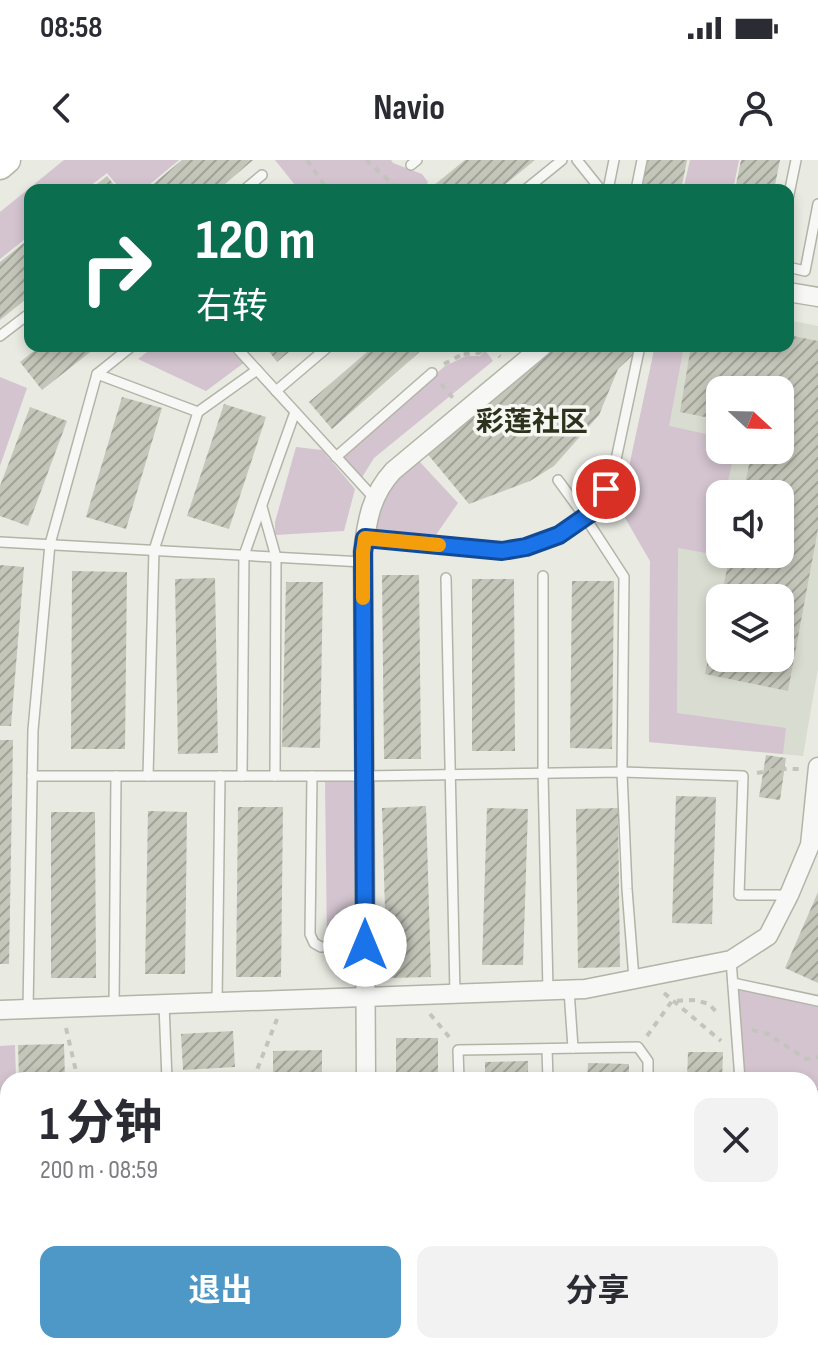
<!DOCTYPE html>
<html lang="zh">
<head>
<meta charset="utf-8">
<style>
	:root { --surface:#fff; --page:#f2f2f3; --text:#2b2b33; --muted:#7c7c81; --accent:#4e98c8 }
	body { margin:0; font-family:"Sofia Sans Condensed","Noto Sans SC",sans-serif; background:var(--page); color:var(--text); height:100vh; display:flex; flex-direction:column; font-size:30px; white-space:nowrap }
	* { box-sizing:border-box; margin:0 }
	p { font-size:26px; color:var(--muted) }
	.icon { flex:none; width:44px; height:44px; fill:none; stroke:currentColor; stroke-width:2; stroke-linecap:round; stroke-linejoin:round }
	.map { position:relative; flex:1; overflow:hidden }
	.side { position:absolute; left:0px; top:912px; width:818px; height:282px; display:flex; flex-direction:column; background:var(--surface); border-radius:24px 24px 0 0; box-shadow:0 4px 12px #0003 }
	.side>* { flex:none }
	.banner { position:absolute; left:24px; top:24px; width:770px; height:168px; border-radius:16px; box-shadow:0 4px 12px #0003; background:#0b6e4f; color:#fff; overflow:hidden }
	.needle { width:52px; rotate:112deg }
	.fabs { position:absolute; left:706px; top:216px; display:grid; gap:16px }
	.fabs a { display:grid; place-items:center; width:88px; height:88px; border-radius:16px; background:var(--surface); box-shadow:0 4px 12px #0003; font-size:40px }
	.pin { position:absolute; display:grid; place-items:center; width:68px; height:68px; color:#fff; margin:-34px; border:4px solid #fff; border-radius:50%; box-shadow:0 2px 8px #0007 }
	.me { position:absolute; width:88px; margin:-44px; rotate:0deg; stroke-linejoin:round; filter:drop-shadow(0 0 6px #0008) }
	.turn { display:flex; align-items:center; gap:28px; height:168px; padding:0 40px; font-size:36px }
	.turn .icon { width:104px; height:104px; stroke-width:2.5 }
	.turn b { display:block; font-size:56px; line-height:68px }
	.round { display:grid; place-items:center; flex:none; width:84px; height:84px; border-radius:16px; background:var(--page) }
	.head { display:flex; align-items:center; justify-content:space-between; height:136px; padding:0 40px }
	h1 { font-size:48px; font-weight:700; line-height:60px }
	.primary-button { display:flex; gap:16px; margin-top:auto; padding:16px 40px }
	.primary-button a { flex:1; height:92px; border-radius:16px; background:var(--accent); color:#fff; font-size:32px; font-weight:700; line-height:92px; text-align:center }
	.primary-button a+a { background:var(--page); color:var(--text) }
	.status { display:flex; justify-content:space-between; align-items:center; height:56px; padding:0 40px; background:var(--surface); direction:ltr }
	.status svg { height:22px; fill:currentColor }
	header { display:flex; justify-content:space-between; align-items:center; height:104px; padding:0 40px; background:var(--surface); font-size:36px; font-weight:700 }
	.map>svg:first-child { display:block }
	.built { fill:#d9dcd0; fill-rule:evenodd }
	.grass { fill:#d3c4cf }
	.building { fill:url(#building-hatch) }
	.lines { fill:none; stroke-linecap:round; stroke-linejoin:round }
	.service-casing { stroke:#b2b4a7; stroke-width:12 }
	.minor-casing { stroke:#b2b4a7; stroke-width:21 }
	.secondary-casing { stroke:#b2b4a7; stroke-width:29 }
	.path { stroke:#c3c5bc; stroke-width:4; stroke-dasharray:6 6; stroke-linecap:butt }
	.service { stroke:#f7f8f5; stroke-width:9 }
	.minor { stroke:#f7f8f5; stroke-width:18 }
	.secondary { stroke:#fff; stroke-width:26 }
	.route-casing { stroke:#114b97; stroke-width:20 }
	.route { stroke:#1a73e8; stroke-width:14 }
	.slow { stroke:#f59e0b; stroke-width:14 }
	.labels { text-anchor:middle; stroke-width:7; stroke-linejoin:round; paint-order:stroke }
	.neighbourhood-label { font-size:28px; font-weight:bold; fill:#2d321d; stroke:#f6f7f2 }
</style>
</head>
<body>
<div class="status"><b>08:58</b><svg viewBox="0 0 49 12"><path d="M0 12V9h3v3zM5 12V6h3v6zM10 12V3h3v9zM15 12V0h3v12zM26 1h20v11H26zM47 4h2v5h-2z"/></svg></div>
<header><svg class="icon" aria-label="back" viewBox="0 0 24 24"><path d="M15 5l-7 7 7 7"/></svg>Navio<svg class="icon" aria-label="person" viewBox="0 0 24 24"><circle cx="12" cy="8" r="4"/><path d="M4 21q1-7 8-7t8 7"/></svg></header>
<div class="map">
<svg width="818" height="1193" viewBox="0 0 818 1193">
	<defs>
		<pattern id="building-hatch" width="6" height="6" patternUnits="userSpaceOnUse" patternTransform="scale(2)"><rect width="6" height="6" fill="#c4c6ba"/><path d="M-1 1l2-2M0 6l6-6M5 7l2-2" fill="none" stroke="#a0a297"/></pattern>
	</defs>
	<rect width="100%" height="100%" fill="#e9eae2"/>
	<path class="built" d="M788 160 818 166V508L803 596 649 582 650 401 620 349 655 186H788ZM720 230H780V290H720ZM720 334H780V394H720ZM720 438H780V498H720Z"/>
	<g class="grass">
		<polygon points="64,0 179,0 143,30 121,30 107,13 85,30 30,30 30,75 0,99 0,52"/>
		<polygon points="275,0 391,0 393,3 422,14 428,22 424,30 299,30"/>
		<polygon points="690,0 739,0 733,30 683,30"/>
		<polygon points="155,186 230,186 245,202 206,231 138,199"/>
		<polygon points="655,186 684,186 669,266 720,277 720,290 735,290 725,334 720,334 720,359 712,394 678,388 677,553 786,568 783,594 649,582 650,401 620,349"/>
		<polygon points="485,190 493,201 374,298 361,319 341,296 445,206 466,196 480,196"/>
		<polygon points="0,217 27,228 0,306"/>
		<polygon points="296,287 322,290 355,329 344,371 275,375 275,362"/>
		<polygon points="418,300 458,343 431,382 370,376 378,341 398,315"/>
		<polygon points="325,621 358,622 359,781 327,783"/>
		<polygon points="734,824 818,843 818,933 810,933 810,920 742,920"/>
		<polygon points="15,885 16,920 8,920 8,1140 0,1140 0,886"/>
	</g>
	<g class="building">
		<polygon points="182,0 253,0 218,30 146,30"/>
		<polygon points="465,0 535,0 498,30 428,30"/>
		<polygon points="646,0 687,0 681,30 640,30"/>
		<polygon points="741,0 780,0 774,30 735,30"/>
		<polygon points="107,16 118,30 90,30"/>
		<polygon points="30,78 30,136 0,160 0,102"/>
		<polygon points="788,175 818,181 818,369 788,531 705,514 719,450 720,498 780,498 780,438 721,438 730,394 780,394 780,334 743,334 752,290 780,290 780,230 720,230 720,260 680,252 691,186 788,186"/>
		<polygon points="40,186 98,186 42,230 20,202"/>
		<polygon points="265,186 296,186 277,202"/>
		<polygon points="374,186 421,186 423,189 332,269 309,242"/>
		<polygon points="558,186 630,186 634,194 618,209 599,255 554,306 530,321 469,344 425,291"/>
		<polygon points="122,237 162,248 126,369 86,357"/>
		<polygon points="224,244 266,257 229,369 187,356"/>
		<polygon points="30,247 67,261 28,366 0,356 0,326"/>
		<polygon points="0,405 24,407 11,566 0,566"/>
		<polygon points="72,411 127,412 125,589 71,589"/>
		<polygon points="382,415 419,415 421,599 384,599"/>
		<polygon points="215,418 218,593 178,594 175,419"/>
		<polygon points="472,419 514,419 515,591 472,591"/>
		<polygon points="572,421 614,421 612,589 570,588"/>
		<polygon points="286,422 323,422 320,588 282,587"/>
		<polygon points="0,580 13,580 9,804 0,804"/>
		<polygon points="766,595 786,598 780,640 759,637"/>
		<polygon points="676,636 716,637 712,764 672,763"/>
		<polygon points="426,646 431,817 387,818 382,648"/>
		<polygon points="238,647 283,647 281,817 236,817"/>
		<polygon points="487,648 528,649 523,805 482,805"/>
		<polygon points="618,648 620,807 578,808 576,649"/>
		<polygon points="148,651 187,652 185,814 145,814"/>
		<polygon points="51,652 95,652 96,818 51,818"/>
		<polygon points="818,732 818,823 785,808"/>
		<polygon points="233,871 235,907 183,910 181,874"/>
		<rect x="396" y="878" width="42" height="42"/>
		<polygon points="64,884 65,920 19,920 18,885"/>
		<polygon points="322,890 322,920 273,920 273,891"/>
		<polygon points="688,892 723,892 722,920 687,920"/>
		<polygon points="528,901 528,920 485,920 485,902"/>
		<polygon points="588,903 629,904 629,920 587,920"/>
		<rect x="810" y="964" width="8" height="177"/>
	</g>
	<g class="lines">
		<defs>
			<g id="service">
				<polyline points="577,0 601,30"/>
				<polyline points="411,5 417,0"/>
				<polyline points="244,30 262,15"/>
				<polyline points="525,30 562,0"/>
				<polyline points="608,30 614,0"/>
				<polyline points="636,30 642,0"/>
				<polyline points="788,39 796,0"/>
				<polyline points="788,107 805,111 818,44"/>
				<polyline points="0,176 30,153"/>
				<polyline points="235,186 374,338"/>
				<polyline points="97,214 198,252 257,210"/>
				<polyline points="276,231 329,186"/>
				<polyline points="336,297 432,213"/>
				<polyline points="558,320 585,357 624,417 622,612 743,616 739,735 789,735"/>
				<polyline points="262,347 276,397 275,616"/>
				<polyline points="365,378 502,391 526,387 559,375 595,350 606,329 614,309 640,186"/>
				<polyline points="0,382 363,402"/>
				<polyline points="543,416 543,613 548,830"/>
				<polyline points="446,418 455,834"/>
				<polyline points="32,616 364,616 622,612 627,729 634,819"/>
				<polyline points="148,616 154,390 198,252"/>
				<polyline points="242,616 244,395 295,252"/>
				<polyline points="312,616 310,774 314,783 321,787 365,785"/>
				<polyline points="731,800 740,920"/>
				<polyline points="733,823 818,841"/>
				<polyline points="569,830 573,888"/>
				<polyline points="217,842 220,616"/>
				<polyline points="164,844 167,920"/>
				<polyline points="114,846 116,616"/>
				<polyline points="28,849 33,570 50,384 97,214 132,186"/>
				<polyline points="547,889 548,920"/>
				<polyline points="459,920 458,890 638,887 648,901 648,920"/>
				<polyline points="810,935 818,935"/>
				<polyline points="84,1186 84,1193"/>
				<polyline points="172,1186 173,1193"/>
				<polyline points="258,1193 259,1186"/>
			</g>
			<g id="minor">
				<polyline points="788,132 818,137"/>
				<polyline points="0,850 585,829 731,800 768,776 789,735 810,685 818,607"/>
				<path d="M366 920 363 392C367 360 371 335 393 311L543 186"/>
				<polyline points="810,1183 818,1182"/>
				<polyline points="371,1186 371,1193"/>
				<polyline points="0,1191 65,1193"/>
				<polyline points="461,1193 702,1190 761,1186"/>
			</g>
			<polyline id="secondary" points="0,6 7,0"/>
		</defs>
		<use href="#service" class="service-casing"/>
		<use href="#minor" class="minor-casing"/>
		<use href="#secondary" class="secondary-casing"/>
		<g class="path">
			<polyline points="307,0 328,30"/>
			<polyline points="366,0 394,25 396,30"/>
			<polyline points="455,186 463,194 479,193 485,186"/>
			<polyline points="492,186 500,197"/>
			<polyline points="444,204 463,194"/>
			<polyline points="441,224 453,238"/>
			<polyline points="757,613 779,609 800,609"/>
			<polyline points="664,833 721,881"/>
			<polyline points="430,854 450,878"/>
			<polyline points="66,868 78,920"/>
			<polyline points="752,870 768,874 806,899 818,897"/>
			<polyline points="647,876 672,841 695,840 709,844 719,855"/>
			<polyline points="253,920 277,859"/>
		</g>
		<use href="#service" class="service"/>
		<use href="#minor" class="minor"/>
		<use href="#secondary" class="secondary"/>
	</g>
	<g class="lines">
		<defs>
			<polyline id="route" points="365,785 363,392 365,378 502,391 526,387 559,375 595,350 606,329"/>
		</defs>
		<use href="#route" class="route-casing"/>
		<use href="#route" class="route"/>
		<polyline class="slow" points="363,438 363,392 365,378 439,385"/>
	</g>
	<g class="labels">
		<g class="neighbourhood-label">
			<text x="532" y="271">彩莲社区</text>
		</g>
	</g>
</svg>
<div class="fabs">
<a><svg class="needle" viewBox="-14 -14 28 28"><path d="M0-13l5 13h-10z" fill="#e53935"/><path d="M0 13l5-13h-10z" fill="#7c7c81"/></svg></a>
<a><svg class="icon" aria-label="sound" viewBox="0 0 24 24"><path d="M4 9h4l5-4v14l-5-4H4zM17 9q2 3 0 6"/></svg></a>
<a><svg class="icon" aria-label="layers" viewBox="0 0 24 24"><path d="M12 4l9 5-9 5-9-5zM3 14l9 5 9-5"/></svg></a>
</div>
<div class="pin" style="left:606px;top:329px;background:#d93025"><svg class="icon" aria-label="arrive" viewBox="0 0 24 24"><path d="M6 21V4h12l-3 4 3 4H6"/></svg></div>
<svg class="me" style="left:365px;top:785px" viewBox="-20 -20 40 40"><circle r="19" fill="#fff"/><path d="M0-13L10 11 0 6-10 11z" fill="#1a73e8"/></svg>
<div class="banner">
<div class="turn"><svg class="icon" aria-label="right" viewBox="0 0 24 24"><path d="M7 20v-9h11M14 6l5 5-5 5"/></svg><div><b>120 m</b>右转</div></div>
</div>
<section class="side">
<div class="head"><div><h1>1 分钟</h1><p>200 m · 08:59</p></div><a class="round"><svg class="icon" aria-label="close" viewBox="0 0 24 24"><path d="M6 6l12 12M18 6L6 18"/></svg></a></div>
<div class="primary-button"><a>退出</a><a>分享</a></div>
</section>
</div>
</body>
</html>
